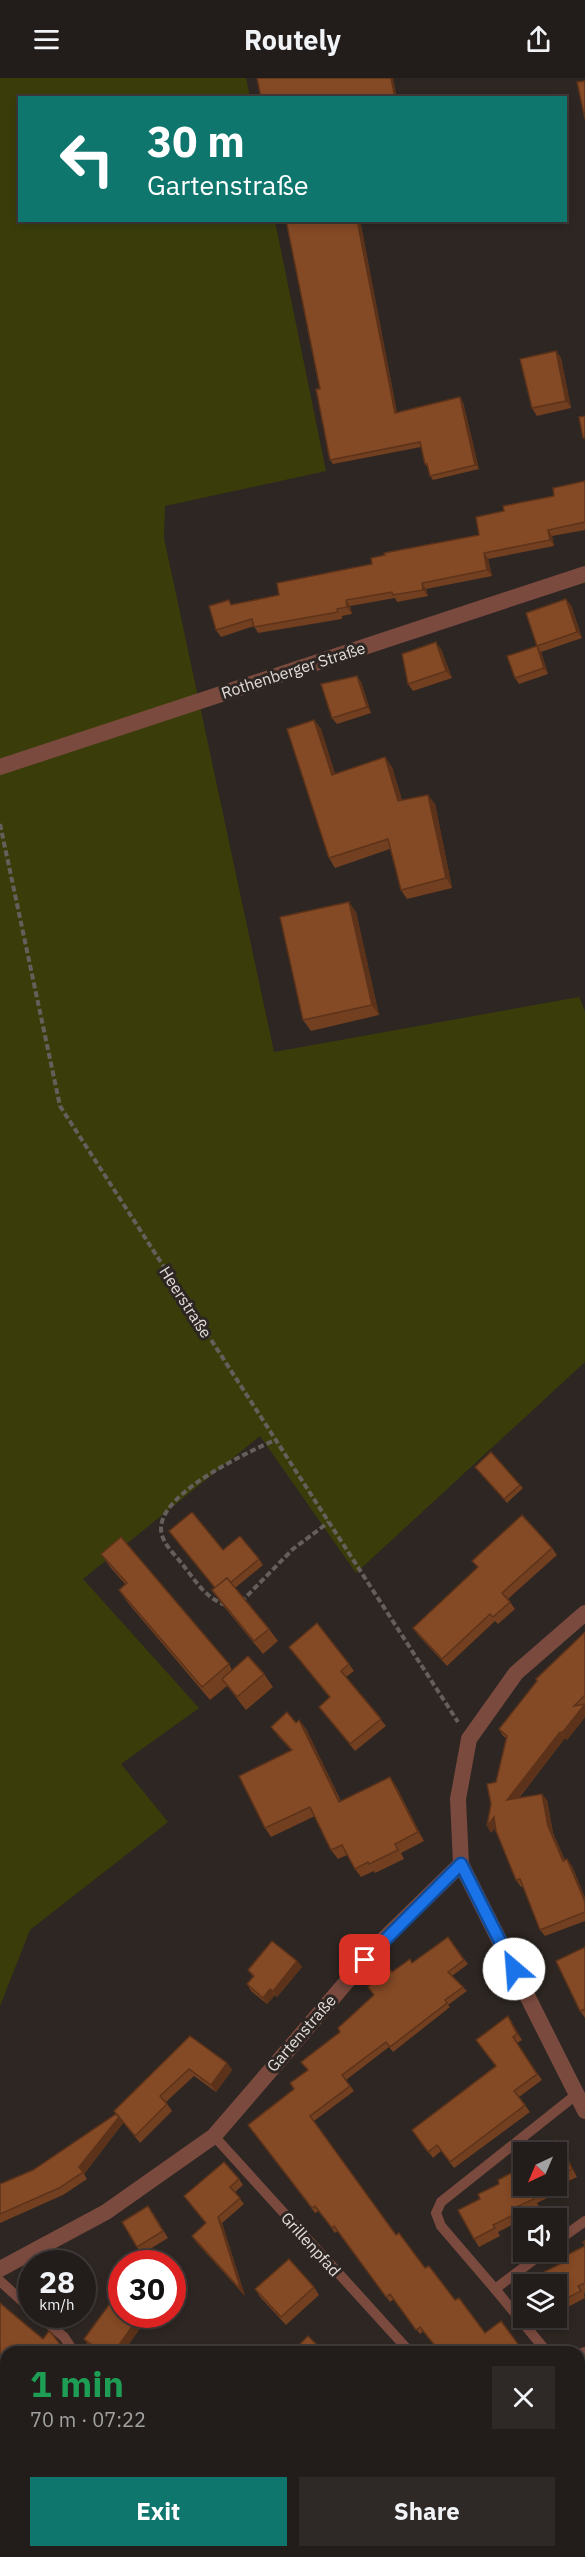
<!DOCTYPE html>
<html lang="en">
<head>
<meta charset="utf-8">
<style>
	:root { --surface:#221c1a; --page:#2e2927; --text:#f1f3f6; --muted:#a2a1a2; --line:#3f3a39; --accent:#0f766e }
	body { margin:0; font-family:"IBM Plex Sans",sans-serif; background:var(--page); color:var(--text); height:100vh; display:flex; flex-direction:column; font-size:22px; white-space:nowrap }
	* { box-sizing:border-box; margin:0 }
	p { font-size:20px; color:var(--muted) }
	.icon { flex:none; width:33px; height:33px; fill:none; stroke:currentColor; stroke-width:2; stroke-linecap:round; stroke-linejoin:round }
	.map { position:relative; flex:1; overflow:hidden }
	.details { position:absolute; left:0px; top:2268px; width:585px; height:212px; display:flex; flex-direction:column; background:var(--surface); border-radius:18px 18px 0 0; box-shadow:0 3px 9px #0003,0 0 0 2px var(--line) }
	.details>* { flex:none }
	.guide { position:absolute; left:18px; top:18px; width:549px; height:126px; border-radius:0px; box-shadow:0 3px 9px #0003,0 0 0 2px var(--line); background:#0f766e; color:#fff; overflow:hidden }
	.needle { width:39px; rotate:224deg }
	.tools { position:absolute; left:513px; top:2064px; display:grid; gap:12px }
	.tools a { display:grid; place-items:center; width:54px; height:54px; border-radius:0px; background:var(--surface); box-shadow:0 3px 9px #0003,0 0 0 2px var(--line); font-size:30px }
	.speed { position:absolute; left:18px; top:2172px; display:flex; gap:12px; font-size:30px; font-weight:700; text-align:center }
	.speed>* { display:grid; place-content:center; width:78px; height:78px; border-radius:50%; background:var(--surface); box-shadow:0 3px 9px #0003,0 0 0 2px var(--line); line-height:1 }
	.speed small { font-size:15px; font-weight:400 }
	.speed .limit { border:9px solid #d22; background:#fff; color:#111 }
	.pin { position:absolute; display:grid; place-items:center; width:51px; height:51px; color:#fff; margin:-26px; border-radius:12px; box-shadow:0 3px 9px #0006 }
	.me { position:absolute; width:66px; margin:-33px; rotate:333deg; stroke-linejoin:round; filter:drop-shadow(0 0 4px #0008) }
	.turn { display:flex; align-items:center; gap:21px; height:126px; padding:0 30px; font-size:27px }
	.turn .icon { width:78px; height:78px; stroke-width:2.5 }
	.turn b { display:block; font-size:42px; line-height:51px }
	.round { display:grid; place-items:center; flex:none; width:63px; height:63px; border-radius:0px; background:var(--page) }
	.headline { display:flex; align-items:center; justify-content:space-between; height:102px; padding:0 30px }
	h1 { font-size:36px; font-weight:700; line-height:45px; color:#1e9e55 }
	.cta { display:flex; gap:12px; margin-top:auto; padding:12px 30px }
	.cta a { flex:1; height:69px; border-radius:0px; background:var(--accent); color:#fff; font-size:24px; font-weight:700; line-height:69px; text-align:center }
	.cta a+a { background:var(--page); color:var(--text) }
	header { display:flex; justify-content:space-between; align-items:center; height:78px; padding:0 30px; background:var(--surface); font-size:27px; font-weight:700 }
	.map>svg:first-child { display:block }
	.green { fill:#3a3d0a }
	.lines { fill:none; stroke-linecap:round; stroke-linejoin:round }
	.path { stroke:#655f5b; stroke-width:4; stroke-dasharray:6 3; stroke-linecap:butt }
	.service { stroke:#7a4a3f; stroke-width:10 }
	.minor { stroke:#7a4a3f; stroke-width:16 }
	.wall { fill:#723f20 }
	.shaded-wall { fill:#5c331a }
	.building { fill:#844925; stroke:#5c331a; stroke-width:1.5 }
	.route-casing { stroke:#114b97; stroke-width:15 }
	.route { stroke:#1a73e8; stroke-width:10 }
	.labels { text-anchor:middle; stroke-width:6; stroke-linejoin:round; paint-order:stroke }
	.street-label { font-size:16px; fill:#e2ddda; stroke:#2d2622 }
</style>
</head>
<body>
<header><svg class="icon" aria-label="menu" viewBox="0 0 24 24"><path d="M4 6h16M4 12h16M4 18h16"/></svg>Routely<svg class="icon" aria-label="share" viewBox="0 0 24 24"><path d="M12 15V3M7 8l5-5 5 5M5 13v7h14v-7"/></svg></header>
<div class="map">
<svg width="585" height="2479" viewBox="0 0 585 2479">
	<rect width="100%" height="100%" fill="#2d2622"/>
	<polygon class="green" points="0,0 246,0 250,19 20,20 20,142 275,143 326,393 165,428 164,460 274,974 579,919 585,933 585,1284 356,1495 260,1358 83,1501 199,1630 121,1686 168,1744 30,1852 0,1928"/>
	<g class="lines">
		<g class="path">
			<polyline points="0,746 60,1028 458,1644"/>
			<polyline points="241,1524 293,1471 329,1444"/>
			<path d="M226 1527C206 1521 195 1502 183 1487 176 1478 165 1468 162 1457 150 1419 248 1374 275 1362"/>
		</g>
		<g class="service">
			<polyline points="214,2058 410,2274"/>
			<polyline points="556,2164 585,2143"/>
			<polyline points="544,2174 495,2211 441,2148 436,2135 441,2124 577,2016"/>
			<polyline points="0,2203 32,2232"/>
			<polyline points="495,2211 547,2274"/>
			<polyline points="37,2236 64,2259 74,2274"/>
			<polyline points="5,2417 6,2416"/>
			<polyline points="579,2452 585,2448"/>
			<polyline points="544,2479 551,2474"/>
		</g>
		<g class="minor">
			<polyline points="0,689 585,496"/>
			<polyline points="585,1535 516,1595 469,1661 458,1721 461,1786 585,2033"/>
			<polyline points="0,2191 106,2134 214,2058 380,1865 461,1786"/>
			<polyline points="579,2280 585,2277"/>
			<polyline points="349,2479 355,2474"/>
		</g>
	</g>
	<g class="wall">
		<polygon points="286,142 360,142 397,335 463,324 479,391 433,402 430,398 428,390 425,386 421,369 333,386 330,382 320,311"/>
		<polygon points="556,273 561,280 571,330 537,338 532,330"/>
		<polygon points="585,403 585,452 552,458 554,468 488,481 492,498 426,511 428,518 397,524 395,520 350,528 352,536 342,538 342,541 258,555 254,548 221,559 216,552 232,526 279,517 372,486 479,457 504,433 554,418"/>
		<polygon points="571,527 582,560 541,574 548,596 519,606 515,600 537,568"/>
		<polygon points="441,571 452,600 413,613 408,606"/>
		<polygon points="357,598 361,604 371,635 337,646 332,640"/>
		<polygon points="314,642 321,651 335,696 392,689 402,722 435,726 452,810 407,821 401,812 390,771 335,790 329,780"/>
		<polygon points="356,834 379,937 311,953 303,942"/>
		<polygon points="475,1389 520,1407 523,1410 507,1425"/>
		<polygon points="169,1453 223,1472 259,1481 263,1487 235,1510 269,1551 278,1563 263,1576 221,1525 212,1512 215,1510"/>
		<polygon points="552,1470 557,1477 508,1521 515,1531 498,1546 495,1543 447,1588 418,1557 413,1550 478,1490 472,1483"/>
		<polygon points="101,1476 229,1586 232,1592 264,1596 273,1609 246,1632 227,1608 210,1622 128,1525 119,1512 125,1506 110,1489"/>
		<polygon points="585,1554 585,1639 567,1662 565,1660 519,1720 547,1722 553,1755 565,1782 572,1788 585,1820 585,1843 545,1858 540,1852 523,1808 521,1809 516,1802 496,1749 491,1755 496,1704 506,1660 503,1658 499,1651"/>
		<polygon points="289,1569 349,1586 354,1593 346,1599 386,1648 355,1673 319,1629 330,1620"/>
		<polygon points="299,1642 306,1651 341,1723 396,1708 424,1763 401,1775 404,1781 375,1795 374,1793 361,1799 355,1791 347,1777 338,1781 331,1772 315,1738 271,1759 265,1750 291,1672 278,1658 271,1649 296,1645"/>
		<polygon points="448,1859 468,1886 452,1898 467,1913 448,1927 450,1929 393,1974 389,1969 346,2002 354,2013 314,2043 396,2157 425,2190 485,2255 524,2274 423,2253 420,2256 394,2221 390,2224 338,2153 335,2155 319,2133 315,2135 248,2047 294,2011 308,1993 340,1954 374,1917 392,1894 412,1885"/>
		<polygon points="585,1869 585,1940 580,1933"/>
		<polygon points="297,1883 302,1889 277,1919 275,1917 267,1926 251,1913 247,1906 253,1899 248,1892"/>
		<polygon points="508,1938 522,1962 517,1965 542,2002 519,2019 530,2034 454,2090 441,2073 433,2080 412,2052 496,1989"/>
		<polygon points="190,1958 227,1985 232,1992 216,2014 194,1998 166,2024 172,2033 140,2065 114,2033"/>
		<polygon points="123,2045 84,2096 87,2101 63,2117 0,2145 0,2106 33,2092"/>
		<polygon points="562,2069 577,2099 556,2109 559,2114 537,2125 539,2128 518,2139 520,2143 498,2154 500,2158 479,2169 474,2161 480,2121 519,2091 524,2084 524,2108 556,2108 556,2074"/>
		<polygon points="239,2101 243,2107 235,2114 244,2126 222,2145 245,2218 196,2164 192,2158 206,2145 184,2118"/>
		<polygon points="153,2135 168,2160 142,2176 137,2169"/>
		<polygon points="585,2163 585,2215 584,2216 585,2220 564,2231 566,2234 556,2239 556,2206 546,2198 585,2168"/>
		<polygon points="314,2209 319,2217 286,2247 260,2219 255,2211"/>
		<polygon points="122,2236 149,2238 123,2274 98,2274 89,2268 84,2261"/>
		<polygon points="540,2240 556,2240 544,2245"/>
		<polygon points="579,2346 585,2354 585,2363 579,2366"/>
		<polygon points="0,2361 6,2367 6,2387 0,2393"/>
		<polygon points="283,2474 300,2474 295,2479 289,2479"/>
	</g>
	<g class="shaded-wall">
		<polygon points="391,0 393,0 397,20 395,20"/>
		<polygon points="357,142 360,142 398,339 395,335"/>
		<polygon points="556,273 561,280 571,330 566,323"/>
		<polygon points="460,319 463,324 479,391 475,387"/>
		<polygon points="548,452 552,458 554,468 550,462"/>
		<polygon points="484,475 488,481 492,498 487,492"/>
		<polygon points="422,505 426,511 428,518 423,512"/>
		<polygon points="566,521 571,527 582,560 577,554"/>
		<polygon points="346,522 350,528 352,536 347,529"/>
		<polygon points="436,564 441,571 452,600 446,593"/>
		<polygon points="537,568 541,574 548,596 544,590"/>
		<polygon points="357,598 361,604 371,635 367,629"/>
		<polygon points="314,642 321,651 338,706 332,697"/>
		<polygon points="385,679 392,689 405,732 398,723"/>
		<polygon points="428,717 435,726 452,810 446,800"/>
		<polygon points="349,824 356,834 379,937 372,927"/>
		<polygon points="585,1626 585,1639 567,1662 562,1655"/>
		<polygon points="299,1642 306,1651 345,1733 339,1724"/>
		<polygon points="560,1654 565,1660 512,1728 507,1722"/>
		<polygon points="390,1699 396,1708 424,1763 418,1754"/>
		<polygon points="542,1716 547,1722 553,1755 568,1790 563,1783 548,1748"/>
		<polygon points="494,1739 498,1746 491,1755 487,1748"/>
		<polygon points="567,1781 572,1788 585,1820 585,1824"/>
		<polygon points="297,1883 302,1889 277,1919 273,1913"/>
		<polygon points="270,1911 275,1917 267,1926 263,1920"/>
		<polygon points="508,1938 512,1944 522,1962 517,1956"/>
		<polygon points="227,1985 232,1992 216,2014 211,2007"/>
		<polygon points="119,2039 123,2045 84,2096 79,2089"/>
		<polygon points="557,2062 562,2069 577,2099 572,2091"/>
		<polygon points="218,2139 222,2145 245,2218 241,2212"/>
		<polygon points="141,2236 148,2236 149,2238 123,2274 114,2274"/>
		<polygon points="53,2257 65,2274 58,2274"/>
		<polygon points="6,2312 6,2325 0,2332 0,2319"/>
	</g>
	<g class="building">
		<polygon points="257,0 391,0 395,20 261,20"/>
		<polygon points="585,3 585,41 577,4"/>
		<polygon points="286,142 357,142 395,335 460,319 475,387 430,398 427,386 425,386 420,364 330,382 316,311 320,311"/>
		<polygon points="556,273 566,323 532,330 520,281"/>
		<polygon points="585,338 585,360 583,360 579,339"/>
		<polygon points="585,403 585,444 548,452 550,462 484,475 487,492 422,505 423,512 393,517 392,514 346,522 347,529 337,531 338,534 254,549 252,541 216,552 209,528 229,522 231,527 279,517 277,505 372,486 371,480 385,477 384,475 479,457 476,439 504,433 503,428 554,418 553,410"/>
		<polygon points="566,521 577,554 537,568 544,590 515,600 507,578 537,568 526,535"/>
		<polygon points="436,564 446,593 408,606 402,576"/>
		<polygon points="357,598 367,629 332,640 321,606"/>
		<polygon points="314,642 332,697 385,679 398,723 428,717 446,800 401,812 388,761 329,780 287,651"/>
		<polygon points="349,824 372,927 303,942 280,839"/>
		<polygon points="491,1374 520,1407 504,1421 475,1389"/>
		<polygon points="192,1434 223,1472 240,1458 259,1481 230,1505 227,1500 215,1510 169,1453"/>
		<polygon points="522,1437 552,1470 502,1515 510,1524 493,1539 490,1536 442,1581 413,1550 478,1489 472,1483"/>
		<polygon points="121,1459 229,1586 202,1609 119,1512 127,1505 101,1476"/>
		<polygon points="227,1500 269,1551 254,1563 212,1512"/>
		<polygon points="317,1545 349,1586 341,1593 381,1641 350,1666 319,1629 330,1619 289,1569"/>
		<polygon points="585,1554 585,1617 574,1628 585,1626 562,1655 560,1654 507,1722 542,1716 548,1748 563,1783 567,1781 585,1824 585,1834 540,1852 520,1801 516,1802 496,1753 494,1739 487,1748 491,1726 487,1706 496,1704 507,1658 499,1651 537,1603 536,1601"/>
		<polygon points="248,1578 264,1596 237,1619 222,1601"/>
		<polygon points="287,1634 296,1645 299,1642 339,1724 390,1699 418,1754 395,1766 398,1772 369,1786 368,1784 355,1791 342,1767 331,1772 310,1729 265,1750 239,1698 292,1672 271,1649"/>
		<polygon points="448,1859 464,1882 448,1894 463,1909 445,1922 447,1925 390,1969 386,1964 342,1997 350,2008 310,2038 396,2157 399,2155 425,2190 429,2188 455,2222 459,2220 485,2255 501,2243 524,2274 440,2274 420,2249 416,2252 390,2216 386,2219 334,2148 332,2150 315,2128 312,2130 248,2047 294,2011 290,2005 308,1992 301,1984 340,1954 338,1950 374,1917 368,1909 390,1892 392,1894 410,1881 412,1885"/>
		<polygon points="272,1863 297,1883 273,1913 270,1911 263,1920 247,1906 254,1898 248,1892"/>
		<polygon points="585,1869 585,1931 580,1933 556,1883"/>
		<polygon points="508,1938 517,1956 513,1959 537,1996 514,2013 525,2027 450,2084 437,2067 428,2074 412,2052 496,1988 476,1962"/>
		<polygon points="190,1958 227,1985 211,2007 189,1991 160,2018 167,2026 135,2058 114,2033"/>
		<polygon points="116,2036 119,2039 79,2089 83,2094 59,2110 0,2136 0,2106 33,2092"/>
		<polygon points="557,2062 572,2091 556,2099 556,2074 537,2074 536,2072"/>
		<polygon points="224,2084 239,2101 230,2109 240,2120 218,2139 241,2212 192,2158 206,2145 184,2118"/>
		<polygon points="524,2084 524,2108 551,2108 532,2117 534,2121 512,2131 515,2136 493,2147 495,2150 474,2161 458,2132 480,2121 478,2116 499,2106 498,2102 519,2091 517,2087"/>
		<polygon points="148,2128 163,2153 137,2169 122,2144"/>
		<polygon points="585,2163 585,2205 578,2208 581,2213 559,2224 561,2227 556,2229 556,2206 529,2206 546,2198 544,2194 566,2183 563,2179 585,2168 583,2164"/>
		<polygon points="158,2179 162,2186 148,2186"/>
		<polygon points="289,2181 314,2209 281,2239 255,2211"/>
		<polygon points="122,2209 122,2236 141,2236 114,2274 102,2274 84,2261"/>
		<polygon points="0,2225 43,2261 49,2253 53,2257 62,2269 58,2274 6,2274 6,2312 0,2319"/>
		<polygon points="308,2258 324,2274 292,2274"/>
		<polygon points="585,2309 585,2330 580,2320 584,2318 581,2311"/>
		<polygon points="579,2346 585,2354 579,2357"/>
		<polygon points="0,2361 6,2367 6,2375 0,2381"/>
		<polygon points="585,2462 585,2479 562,2479 569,2474 579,2474 579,2466"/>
		<polygon points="100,2474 146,2474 152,2479 95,2479"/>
		<polygon points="285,2474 294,2474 289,2478"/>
	</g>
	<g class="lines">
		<defs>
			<polyline id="route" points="365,1882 461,1786 514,1891"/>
		</defs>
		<use href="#route" class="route-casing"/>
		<use href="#route" class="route"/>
	</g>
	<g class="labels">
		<g class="street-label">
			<text transform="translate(293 592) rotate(-18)" y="6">Rothenberger Straße</text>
			<text transform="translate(186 1224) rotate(57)" y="6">Heerstraße</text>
			<text transform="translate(301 1955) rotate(-49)" y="6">Gartenstraße</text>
			<text transform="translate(311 2166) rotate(48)" y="6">Grillenpfad</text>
		</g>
	</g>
</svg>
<div class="tools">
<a><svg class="needle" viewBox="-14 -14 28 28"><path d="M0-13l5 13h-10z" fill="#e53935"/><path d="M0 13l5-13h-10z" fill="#a2a1a2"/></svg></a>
<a><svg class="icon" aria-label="sound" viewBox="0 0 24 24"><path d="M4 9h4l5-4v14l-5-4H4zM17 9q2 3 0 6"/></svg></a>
<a><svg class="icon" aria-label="layers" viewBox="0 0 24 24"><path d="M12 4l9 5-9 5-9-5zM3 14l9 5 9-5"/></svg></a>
</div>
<div class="speed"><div>28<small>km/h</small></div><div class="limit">30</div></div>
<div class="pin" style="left:365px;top:1882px;background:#d93025"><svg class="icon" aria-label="arrive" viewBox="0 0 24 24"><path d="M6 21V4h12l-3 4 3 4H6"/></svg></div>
<svg class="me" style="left:514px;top:1891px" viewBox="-20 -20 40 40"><circle r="19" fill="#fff"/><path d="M0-13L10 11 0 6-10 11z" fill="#1a73e8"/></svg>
<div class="guide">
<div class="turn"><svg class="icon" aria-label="left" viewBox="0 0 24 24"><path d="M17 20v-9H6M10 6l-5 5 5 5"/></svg><div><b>30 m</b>Gartenstraße</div></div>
</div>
<section class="details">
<div class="headline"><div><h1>1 min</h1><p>70 m · 07:22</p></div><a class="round"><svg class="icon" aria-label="close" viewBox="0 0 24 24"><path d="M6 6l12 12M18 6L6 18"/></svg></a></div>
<div class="cta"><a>Exit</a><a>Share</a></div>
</section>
</div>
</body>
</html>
